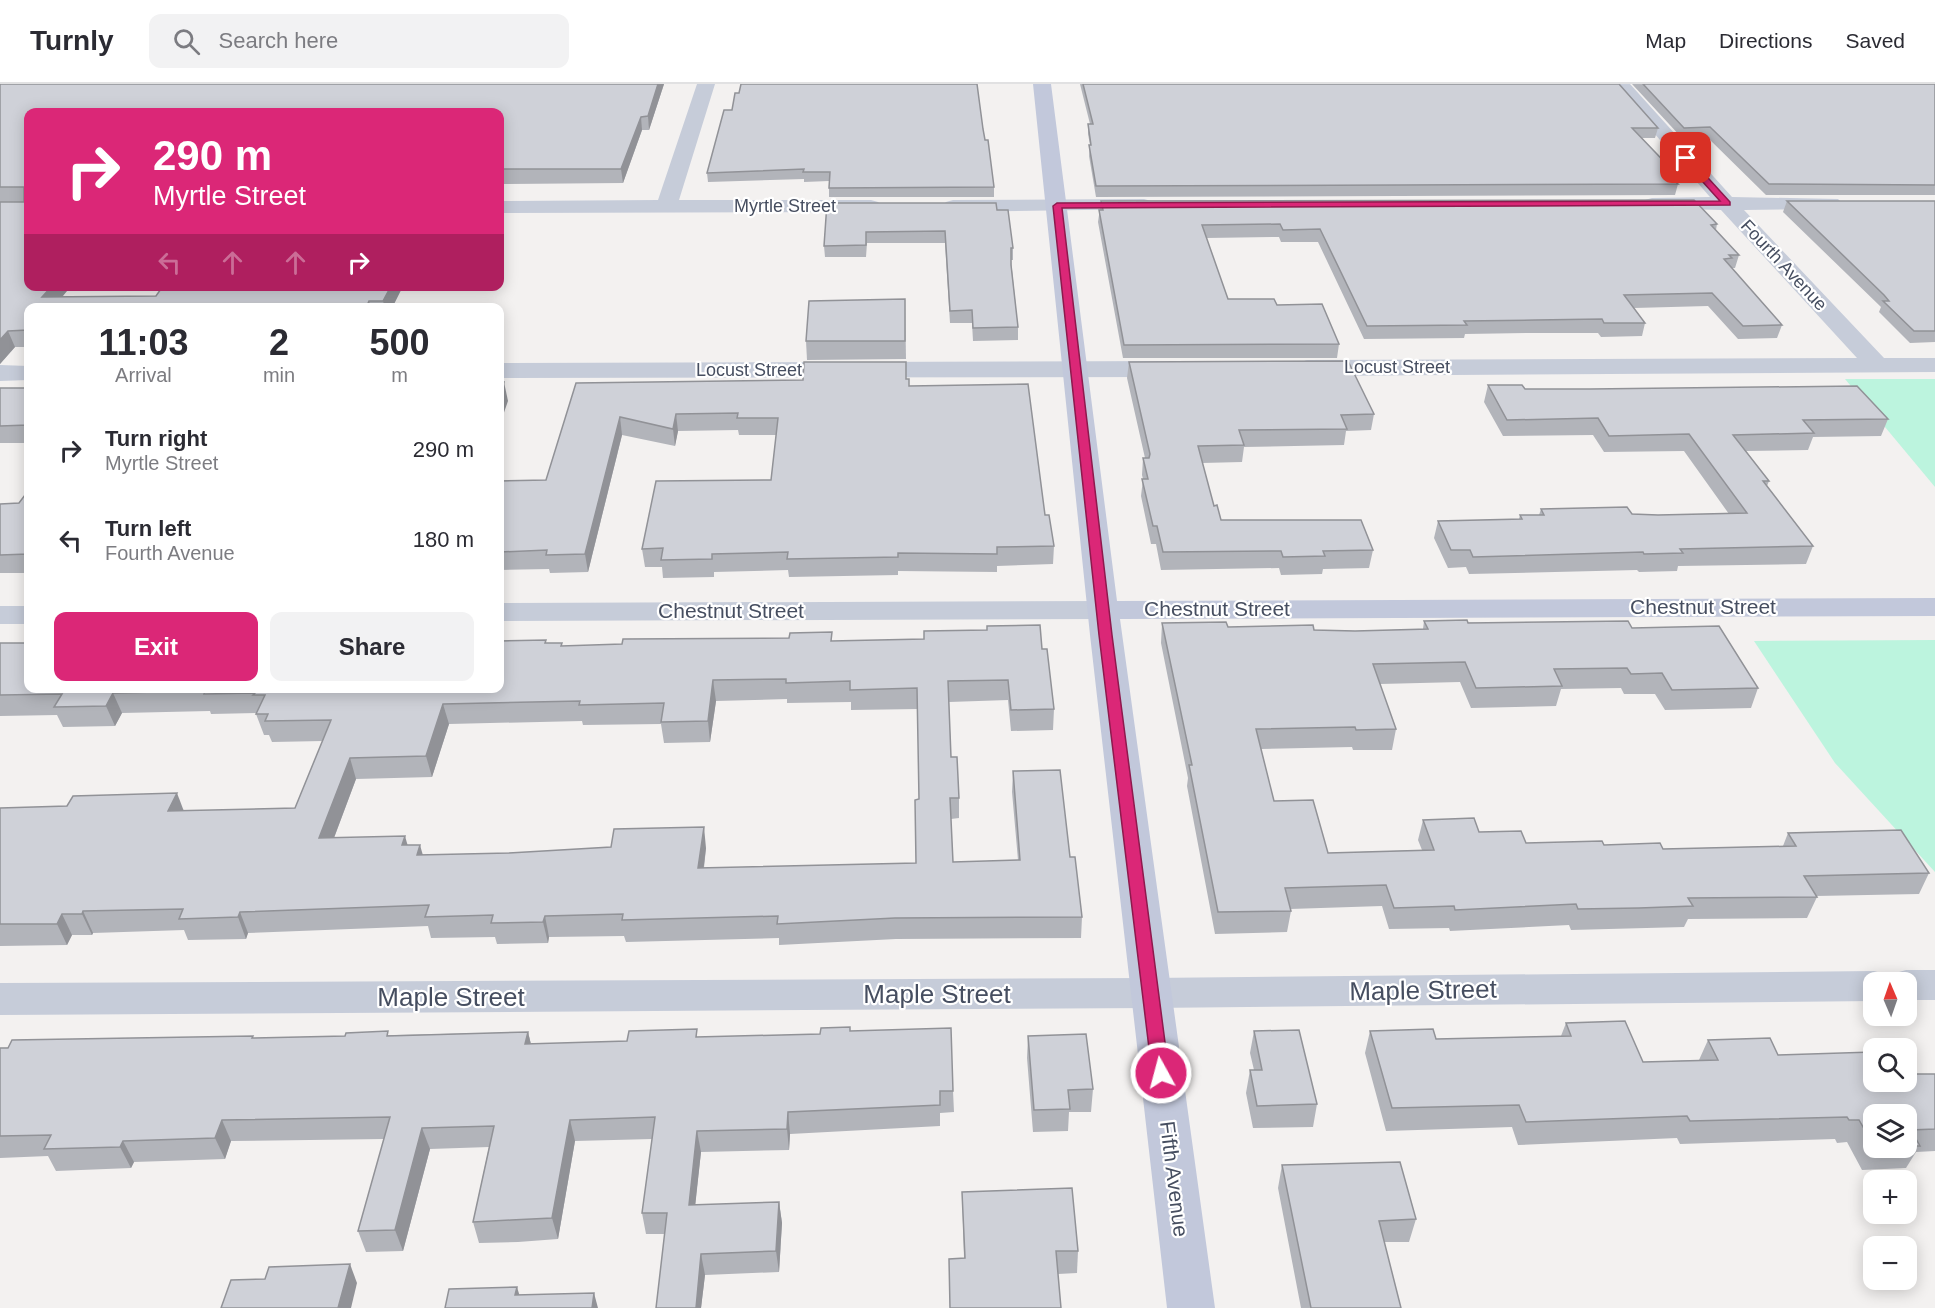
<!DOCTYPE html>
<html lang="en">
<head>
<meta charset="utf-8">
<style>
	:root { --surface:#fff; --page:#f2f2f3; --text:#2b2b33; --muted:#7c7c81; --line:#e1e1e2; --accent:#db2777 }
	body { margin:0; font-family:Arial,sans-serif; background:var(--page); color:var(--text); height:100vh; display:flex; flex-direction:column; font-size:22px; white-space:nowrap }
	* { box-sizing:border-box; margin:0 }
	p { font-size:20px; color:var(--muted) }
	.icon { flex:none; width:33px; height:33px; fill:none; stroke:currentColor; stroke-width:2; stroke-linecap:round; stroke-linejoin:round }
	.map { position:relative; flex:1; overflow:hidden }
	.details { position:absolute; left:24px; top:219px; width:480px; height:390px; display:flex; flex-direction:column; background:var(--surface); border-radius:12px; box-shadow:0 3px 15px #0003 }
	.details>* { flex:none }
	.hud { position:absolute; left:24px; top:24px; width:480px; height:183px; border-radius:12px; box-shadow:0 3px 15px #0003; background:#db2777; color:#fff; overflow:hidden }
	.needle { width:39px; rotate:358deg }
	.controls { position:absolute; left:1863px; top:888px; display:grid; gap:12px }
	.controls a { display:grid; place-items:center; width:54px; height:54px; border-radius:12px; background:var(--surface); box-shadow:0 3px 15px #0003; font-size:30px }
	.pin { position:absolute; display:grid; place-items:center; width:51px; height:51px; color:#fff; margin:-26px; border-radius:12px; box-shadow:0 3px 9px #0006 }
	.me { position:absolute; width:66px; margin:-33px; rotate:353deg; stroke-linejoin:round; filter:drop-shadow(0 0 4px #0008) }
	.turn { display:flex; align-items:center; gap:21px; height:126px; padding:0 30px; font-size:27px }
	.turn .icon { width:78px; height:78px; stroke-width:2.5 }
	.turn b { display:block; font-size:42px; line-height:51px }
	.lanes { display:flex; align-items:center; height:57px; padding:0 30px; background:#0003; justify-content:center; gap:30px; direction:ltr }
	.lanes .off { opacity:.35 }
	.eta { display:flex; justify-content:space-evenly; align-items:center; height:102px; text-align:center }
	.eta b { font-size:36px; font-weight:700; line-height:42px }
	.action { display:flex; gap:12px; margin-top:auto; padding:12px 30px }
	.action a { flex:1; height:69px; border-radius:12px; background:var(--accent); color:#fff; font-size:24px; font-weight:700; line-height:69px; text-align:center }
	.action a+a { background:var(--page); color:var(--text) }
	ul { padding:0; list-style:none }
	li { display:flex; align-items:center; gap:18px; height:90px; padding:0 30px }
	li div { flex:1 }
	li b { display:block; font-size:22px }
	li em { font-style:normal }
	header { display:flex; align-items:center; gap:36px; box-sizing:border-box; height:84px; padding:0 30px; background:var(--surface); border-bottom:2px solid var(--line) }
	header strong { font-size:28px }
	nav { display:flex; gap:33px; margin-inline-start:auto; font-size:21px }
	.search { width:420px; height:54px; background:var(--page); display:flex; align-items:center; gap:15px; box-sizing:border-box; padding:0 21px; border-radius:12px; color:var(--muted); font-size:22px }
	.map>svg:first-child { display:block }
	.green { fill:#bcf4de }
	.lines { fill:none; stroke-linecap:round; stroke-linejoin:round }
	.street { fill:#c6ccd9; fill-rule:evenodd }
	.secondary { fill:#c2c8db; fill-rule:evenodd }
	.wall { fill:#b2b4ba; fill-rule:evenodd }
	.shaded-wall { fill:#919297 }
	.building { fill:#cfd1d8; stroke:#919297; stroke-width:1.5; fill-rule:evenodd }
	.route { fill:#db2777; stroke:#8e194d; stroke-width:1.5 }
	.labels { text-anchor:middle; stroke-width:4.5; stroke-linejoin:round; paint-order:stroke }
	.far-street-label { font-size:18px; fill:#464e60; stroke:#fff }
	.street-label { font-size:21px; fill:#464e60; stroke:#fff }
	.near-street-label { font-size:26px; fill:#464e60; stroke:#fff }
</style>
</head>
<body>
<header>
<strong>Turnly</strong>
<div class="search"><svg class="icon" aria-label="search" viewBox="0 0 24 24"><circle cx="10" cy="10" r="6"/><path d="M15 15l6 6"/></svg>Search here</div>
<nav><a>Map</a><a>Directions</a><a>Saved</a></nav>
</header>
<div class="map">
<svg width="1935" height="1224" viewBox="0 0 1935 1224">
	<rect width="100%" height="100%" fill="#f3f1f0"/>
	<g class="green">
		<polygon points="1845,295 1935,295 1935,403"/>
		<polygon points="1935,556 1935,788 1835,679 1754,557"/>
	</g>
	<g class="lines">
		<g class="street">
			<polygon points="697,0 715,0 679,116 871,116 878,118 882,122 878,126 871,128 500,129 500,117 658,116"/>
			<polygon points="1611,0 1630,0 1732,113 1838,115 1842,119 1838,123 1831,125 1744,126 1884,274 1935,274 1935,288 1307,292 1298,289 1294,284 1298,279 1307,276 1857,274 1721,126 1645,124 1641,120 1645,116 1652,114 1710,113"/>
			<polygon points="1144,115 1151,117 1155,121 1151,125 953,128 946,126 942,122 946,118 953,116"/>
			<polygon points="1174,277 1183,280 1187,285 1183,290 1174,293 500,294 500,279"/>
			<polygon points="0,281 28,282 28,296 0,297"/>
			<polygon points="1103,517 1114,519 1118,526 1114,533 1103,535 500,537 500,519"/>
			<rect x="0" y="522" width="28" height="18"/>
			<polygon points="1906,886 1935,886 1935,916 1906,916 1906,898 1874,898 1874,917 1150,924 0,931 0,899 1150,894 1874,887 1888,891 1890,894 1892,890"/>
		</g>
		<polygon class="secondary" points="1033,0 1051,0 1117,517 1935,514 1935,532 1120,535 1215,1224 1167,1224 1090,551"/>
	</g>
	<g class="wall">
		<polygon points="0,0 664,0 649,46 642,46 623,99 500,100 500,28 28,28 28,202 71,202 62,213 156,212 403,202 392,224 28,224 28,263 15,263 0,280"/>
		<polygon points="1080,0 1619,0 1658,44 1655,54 1642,54 1677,91 1675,98 1678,100 1675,111 1096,113 1089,72 1090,61 1088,50 1088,40 1090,40"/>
		<polygon points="1632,0 1935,0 1935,111 1766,111 1707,53 1681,53"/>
		<polygon points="983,45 994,103 994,113 829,113 829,97 804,98 804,95 708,98 707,89"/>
		<polygon points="1101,117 1717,140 1716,146 1739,171 1735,184 1732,184 1782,241 1777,254 1738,255 1708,222 1634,224 1645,239 1642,252 1601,253 1598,249 1532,249 1465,250 1464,254 1364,255 1318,158 1281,158 1279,153 1206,154 1228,215 1277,221 1339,260 1337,274 1123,274 1098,138"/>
		<polygon points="1787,117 1935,117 1935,258 1910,259 1879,228 1881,223 1880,222 1783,128"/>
		<polygon points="827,119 997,126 1013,164 1013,176 1011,176 1018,243 1018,256 973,257 972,239 950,239 945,159 867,159 866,173 825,173 824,162"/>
		<polygon points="905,215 906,275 807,276 806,257"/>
		<polygon points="1129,278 1374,330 1371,346 1346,347 1344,361 1244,363 1242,378 1202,379 1214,422 1221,436 1373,466 1369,484 1323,485 1322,490 1281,491 1279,484 1161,486 1156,460 1151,460 1141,412 1143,395 1142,391 1143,374 1145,374 1127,294"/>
		<polygon points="906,295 909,302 1045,431 1054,462 1053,480 997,482 997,488 898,487 898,491 789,493 788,486 714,488 714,493 663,494 662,483 645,483 642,465 771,396 776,351 739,351 738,346 678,347 675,362 622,351 588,488 550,489 549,485 500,486 500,397 546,396 576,299"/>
		<polygon points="1488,301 1525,305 1888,335 1881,352 1813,353 1808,366 1746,367 1769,397 1767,402 1813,462 1806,480 1678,482 1677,487 1639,488 1637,486 1469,490 1466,483 1448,484 1434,454 1438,437 1519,435 1520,431 1539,431 1541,425 1658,431 1729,430 1684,367 1604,368 1593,351 1503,352 1484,318"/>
		<rect x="0" y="304" width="28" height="55"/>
		<polygon points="28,407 28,489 0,489 0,420 19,419"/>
		<polygon points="1424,537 1632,544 1758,604 1751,624 1665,626 1655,610 1624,610 1621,604 1561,605 1556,622 1471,624 1460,598 1380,600 1396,645 1392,666 1353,666 1352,663 1261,665 1274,717 1328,769 1422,766 1418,756 1423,736 1526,759 1604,761 1663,765 1783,762 1788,749 1929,789 1919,810 1816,812 1817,813 1807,834 1688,835 1684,843 1571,846 1569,841 1450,847 1449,844 1389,845 1382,822 1290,825 1291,827 1287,848 1215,850 1187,702 1188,694 1161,559 1162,539 1228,543 1355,547 1423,545"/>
		<path d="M832 557 1042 565 1054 625 1053 646 1011 647 1008 616 949 618 951 673 959 714V734L951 735 953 778 1018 776 1012 708 1013 687 1070 773 1082 833 1081 854 896 855 779 861V854L626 858 624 852 549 853 548 859 497 860 495 853 431 854 428 842 248 849 246 855 188 856 184 846 93 849 92 851H72L67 861 0 862V724L184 727 295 724 323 657 272 658 269 651H264L256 630 257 629 211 630 210 627 122 629 115 642 63 643 57 631 0 632V559L28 604 547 559H562V562ZM787 615V619L851 618V626L918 625 919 715 916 779 704 784 706 764 423 771 407 761 334 754 356 695 432 693 449 640 582 637 583 641 661 640 664 659 710 658 716 617Z"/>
		<path d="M1566 939 1643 978 1699 976 1708 956 1778 971 1874 998 1935 990V1067L1916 1068 1906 1084 1862 1086 1847 1058 1837 1059 1835 1055 1680 1060 1677 1054 1518 1061 1512 1043 1386 1047 1365 969 1370 947 1436 955 1561 952ZM1874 1030H1906V1064H1874Z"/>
		<polygon points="850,947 953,1007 954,1028 940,1029 940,1042 790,1050 789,1066 701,1068 695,1121 779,1118 782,1139 779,1188 705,1191 701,1224 656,1224 665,1150 646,1150 642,1129 652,1055 575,1057 558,1155 518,1158 479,1159 473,1138 489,1063 430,1065 403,1167 366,1168 358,1147 384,1055 231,1057 225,1075 134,1078 131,1084 56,1087 48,1072 0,1074 0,964 254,954 528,948 531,960 627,957 698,953 820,950"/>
		<polygon points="1254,947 1317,1020 1313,1043 1253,1044 1246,1009 1250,986 1254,986 1250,969"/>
		<polygon points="1028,952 1093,1005 1091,1028 1069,1028 1068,1047 1033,1048 1027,974"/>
		<polygon points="1282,1081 1416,1135 1409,1158 1384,1158 1401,1224 1301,1224 1278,1104"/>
		<polygon points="962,1108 1078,1167 1077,1189 1058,1190 964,1174"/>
	</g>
	<g class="shaded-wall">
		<polygon points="658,0 664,0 649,46 648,32"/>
		<polygon points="641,33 642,46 623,99 621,85"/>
		<polygon points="52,202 71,202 53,224 42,213"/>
		<polygon points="391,202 403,202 392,224 385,224 383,217"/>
		<polygon points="369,217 371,224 366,224"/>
		<polygon points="8,247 15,263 0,280 0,256"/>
		<polygon points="504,298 508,317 500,340 500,310"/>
		<polygon points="676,330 678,347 675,362 673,345"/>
		<polygon points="620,333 622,351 588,488 585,470"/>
		<polygon points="713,596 716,617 710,658 708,637"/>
		<polygon points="113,609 122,629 115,642 106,622"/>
		<polygon points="443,620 449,640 432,693 426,672"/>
		<polygon points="350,674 356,695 326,775 319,754"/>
		<polygon points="177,709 185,730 168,727"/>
		<polygon points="704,743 706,764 701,805 698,784"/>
		<polygon points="405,752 411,773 402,761"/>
		<polygon points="420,761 426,782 417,771"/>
		<polygon points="83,827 93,849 92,851 82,830"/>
		<polygon points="240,828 248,849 246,855 238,833"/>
		<polygon points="62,830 72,851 67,861 57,840"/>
		<polygon points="545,832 549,853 548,859 543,838"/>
		<polygon points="528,948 533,969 525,960"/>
		<polygon points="788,1028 790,1050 789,1066 787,1045"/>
		<polygon points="222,1036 231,1057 225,1075 215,1054"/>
		<polygon points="570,1036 575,1057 558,1155 552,1134"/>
		<polygon points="422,1044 430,1065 403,1167 395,1146"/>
		<polygon points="697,1047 701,1068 693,1142 689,1121"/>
		<polygon points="123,1057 134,1078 131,1084 120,1063"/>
		<polygon points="779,1118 782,1139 779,1188 776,1167"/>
		<polygon points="701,1170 705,1191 701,1224 696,1224"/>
		<polygon points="350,1180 357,1199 351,1224 338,1224"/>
		<polygon points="517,1203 523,1223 515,1211"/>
		<polygon points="594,1209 598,1224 592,1224"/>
	</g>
	<g class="building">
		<polygon points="0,0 658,0 648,32 641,33 621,85 500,85 500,28 28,28 28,202 52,202 42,213 156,212 163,202 391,202 383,217 369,217 366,224 28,224 28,246 8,247 0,256 0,118 24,118 24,103 0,103"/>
		<polygon points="741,0 977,0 983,45 985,56 988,56 994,103 829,104 830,88 803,88 804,85 707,89 724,26 732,26 735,9 739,9"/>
		<polygon points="1083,0 1619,0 1658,44 1632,44 1677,91 1669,92 1678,100 1096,102 1089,61 1091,61 1088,40 1093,40"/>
		<polygon points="1643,0 1935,0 1935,101 1769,100 1710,43 1684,44"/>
		<polygon points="1694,116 1717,140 1711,141 1739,171 1729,171 1732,174 1724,175 1782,241 1743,242 1712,209 1624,211 1645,239 1604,239 1602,235 1535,236 1464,237 1467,241 1367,242 1320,145 1283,146 1280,140 1202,141 1228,215 1274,215 1277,221 1322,220 1339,260 1124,261 1099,126 1103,126 1101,117"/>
		<polygon points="1787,117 1935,117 1935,247 1914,247 1883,217 1889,217 1884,211"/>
		<polygon points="827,119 996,119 997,126 1008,126 1013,164 1011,164 1011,181 1018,243 973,244 972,226 950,227 945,147 866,148 866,161 824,162"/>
		<polygon points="905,215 905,257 806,257 809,217"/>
		<polygon points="1348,277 1374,330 1341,331 1347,345 1239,346 1244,361 1198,362 1214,422 1217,421 1221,436 1361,436 1373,466 1323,467 1325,472 1283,473 1281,467 1163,468 1157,442 1153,442 1142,395 1148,395 1143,374 1149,374 1150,370 1129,278"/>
		<polygon points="804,278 906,278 906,295 909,295 909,302 1028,300 1045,431 1049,431 1054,462 997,463 997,470 898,469 898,473 787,475 788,468 712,470 712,475 661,476 663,464 642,465 656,397 771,396 778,334 737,334 738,329 676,330 673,345 620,333 585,470 546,471 547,466 500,468 500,397 546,396 576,299 803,296"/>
		<polygon points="500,298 504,298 500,310"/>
		<polygon points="1488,301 1522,301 1525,305 1590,305 1857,302 1888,335 1803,336 1814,349 1733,351 1769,397 1763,397 1813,462 1680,465 1683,469 1644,470 1643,468 1473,473 1470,466 1451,466 1438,437 1522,435 1520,431 1544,431 1541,425 1627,423 1632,430 1658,431 1747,429 1689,350 1609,352 1598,334 1507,336"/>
		<polygon points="0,304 28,304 28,341 0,342"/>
		<polygon points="28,407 28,470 0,471 0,420 19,419"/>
		<polygon points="1467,536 1468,539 1628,537 1632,544 1719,542 1758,604 1672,606 1662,589 1631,590 1627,584 1554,585 1562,602 1476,604 1465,578 1373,580 1396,645 1356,646 1355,643 1256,645 1274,717 1313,716 1328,769 1434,766 1423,736 1474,734 1479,748 1521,747 1526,759 1602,757 1604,761 1660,759 1663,765 1796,762 1788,749 1901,746 1929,789 1804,792 1817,813 1688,814 1693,822 1639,824 1578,825 1576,820 1455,826 1454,822 1394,824 1386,801 1285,804 1291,827 1218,828 1189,681 1192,681 1162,539 1226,538 1228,543 1313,541 1314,546 1355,547 1428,545 1424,537"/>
		<path d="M1040 541 1042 565H1047L1054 625 1011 626 1008 596 948 597 951 673H957L959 714H950L953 778 1020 776 1013 687 1060 686 1070 773H1075L1082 833 895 834 777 840 778 832 622 836 623 830 545 832 543 838 491 839 493 831 425 833 429 821 240 828 238 833 179 835 183 825 83 827 82 830H62L57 840H0V724L67 722 73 712 177 709 168 727 295 724 331 636 265 637 268 630H256L265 611H253L255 609 204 610 205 607 113 609 106 622 54 623 62 610 0 611V559H28V604H500V557L546 556 545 559H562L561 562 622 560 623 555 789 554 790 549 832 548 831 557 924 555V547L987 546V542ZM786 595V599L850 597V606L917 604 919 715 915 716 916 779 698 784 704 743 614 745 611 763 509 769 417 771 420 761H402L405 752 319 754 350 674 426 672 443 620 580 617 579 621 664 619 661 638 708 637 713 596Z"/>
		<polygon points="1625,937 1643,978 1718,976 1708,956 1770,954 1778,971 1873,968 1874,970 1874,998 1906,998 1906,990 1935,990 1935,1045 1911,1046 1920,1062 1906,1062 1906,1030 1874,1030 1874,1062 1859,1036 1849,1036 1847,1033 1690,1037 1687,1032 1526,1038 1519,1021 1392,1024 1370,947 1433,945 1436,955 1571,952 1566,939"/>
		<polygon points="850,943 850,947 951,944 953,1007 940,1007 940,1021 788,1028 787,1045 697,1047 689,1121 779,1118 776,1167 701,1170 696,1224 656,1224 667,1129 642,1129 655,1033 570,1036 552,1134 511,1136 473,1138 494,1042 422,1044 395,1146 358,1147 390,1033 222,1036 215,1054 123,1057 120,1063 44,1065 51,1051 0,1052 0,964 8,964 12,956 253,952 252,954 345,952 346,949 388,947 387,952 528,948 525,960 627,957 629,947 697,945 696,953 820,950 821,944"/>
		<polygon points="1299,946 1317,1020 1257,1022 1250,986 1262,986 1254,947"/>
		<polygon points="1086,950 1093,1005 1068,1006 1070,1025 1034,1026 1028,952"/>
		<polygon points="1400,1078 1416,1135 1379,1137 1401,1224 1311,1224 1282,1081"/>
		<polygon points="1072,1104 1078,1167 1056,1167 1061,1224 950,1224 949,1175 965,1174 962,1108"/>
		<polygon points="350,1180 338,1224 221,1224 231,1196 265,1195 269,1183"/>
		<polygon points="517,1203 515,1211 594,1209 592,1224 445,1224 449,1205"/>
	</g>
	<polygon class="route" points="1683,73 1689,73 1730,118 1730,121 1062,124 1112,551 1169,989 1167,994 1161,996 1155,994 1152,989 1099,551 1053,122 1057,119 1720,117 1683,76"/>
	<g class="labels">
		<g class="far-street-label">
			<text x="785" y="128">Myrtle Street</text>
			<text transform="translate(1784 181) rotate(47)" y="6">Fourth Avenue</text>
			<text x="1397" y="289">Locust Street</text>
			<text x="749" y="292">Locust Street</text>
		</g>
		<g class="street-label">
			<text x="1703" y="530">Chestnut Street</text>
			<text x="1217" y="532">Chestnut Street</text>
			<text x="731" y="534">Chestnut Street</text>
			<text transform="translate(1174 1095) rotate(83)" y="7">Fifth Avenue</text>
		</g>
		<g class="near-street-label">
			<text transform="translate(1423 906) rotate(-1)" y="9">Maple Street</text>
			<text x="937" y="919">Maple Street</text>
			<text x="451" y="922">Maple Street</text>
		</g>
	</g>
</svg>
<div class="controls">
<a><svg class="needle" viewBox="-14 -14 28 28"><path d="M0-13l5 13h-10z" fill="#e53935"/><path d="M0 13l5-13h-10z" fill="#7c7c81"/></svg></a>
<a><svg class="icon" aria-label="search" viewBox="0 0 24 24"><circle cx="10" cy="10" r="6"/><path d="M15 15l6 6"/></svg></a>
<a><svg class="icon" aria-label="layers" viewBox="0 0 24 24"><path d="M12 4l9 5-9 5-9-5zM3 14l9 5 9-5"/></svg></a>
<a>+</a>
<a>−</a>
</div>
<div class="pin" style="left:1686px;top:74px;background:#d93025"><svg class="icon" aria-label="arrive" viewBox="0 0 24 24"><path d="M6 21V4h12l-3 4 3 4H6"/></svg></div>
<svg class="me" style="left:1161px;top:989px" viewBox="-20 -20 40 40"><circle r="17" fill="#db2777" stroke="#fff" stroke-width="3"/><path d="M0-11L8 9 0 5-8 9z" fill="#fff"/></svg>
<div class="hud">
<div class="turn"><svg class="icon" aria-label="right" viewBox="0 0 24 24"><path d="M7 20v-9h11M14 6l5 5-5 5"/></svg><div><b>290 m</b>Myrtle Street</div></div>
<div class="lanes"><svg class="icon off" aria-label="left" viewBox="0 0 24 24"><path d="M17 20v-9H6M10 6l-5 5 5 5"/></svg><svg class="icon off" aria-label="ahead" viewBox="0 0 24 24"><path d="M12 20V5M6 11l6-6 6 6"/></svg><svg class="icon off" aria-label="ahead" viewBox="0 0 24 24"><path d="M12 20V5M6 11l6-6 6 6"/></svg><svg class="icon" aria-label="right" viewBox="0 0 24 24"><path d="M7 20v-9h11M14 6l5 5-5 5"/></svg></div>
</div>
<section class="details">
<div class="eta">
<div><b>11:03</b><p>Arrival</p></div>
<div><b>2</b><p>min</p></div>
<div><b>500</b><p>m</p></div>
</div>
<ul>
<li><svg class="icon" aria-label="right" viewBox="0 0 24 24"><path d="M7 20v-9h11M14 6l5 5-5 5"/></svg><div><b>Turn right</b><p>Myrtle Street</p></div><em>290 m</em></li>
<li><svg class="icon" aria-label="left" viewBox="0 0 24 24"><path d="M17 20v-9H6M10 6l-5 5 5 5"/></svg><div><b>Turn left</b><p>Fourth Avenue</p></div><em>180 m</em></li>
</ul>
<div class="action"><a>Exit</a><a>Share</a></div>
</section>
</div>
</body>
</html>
